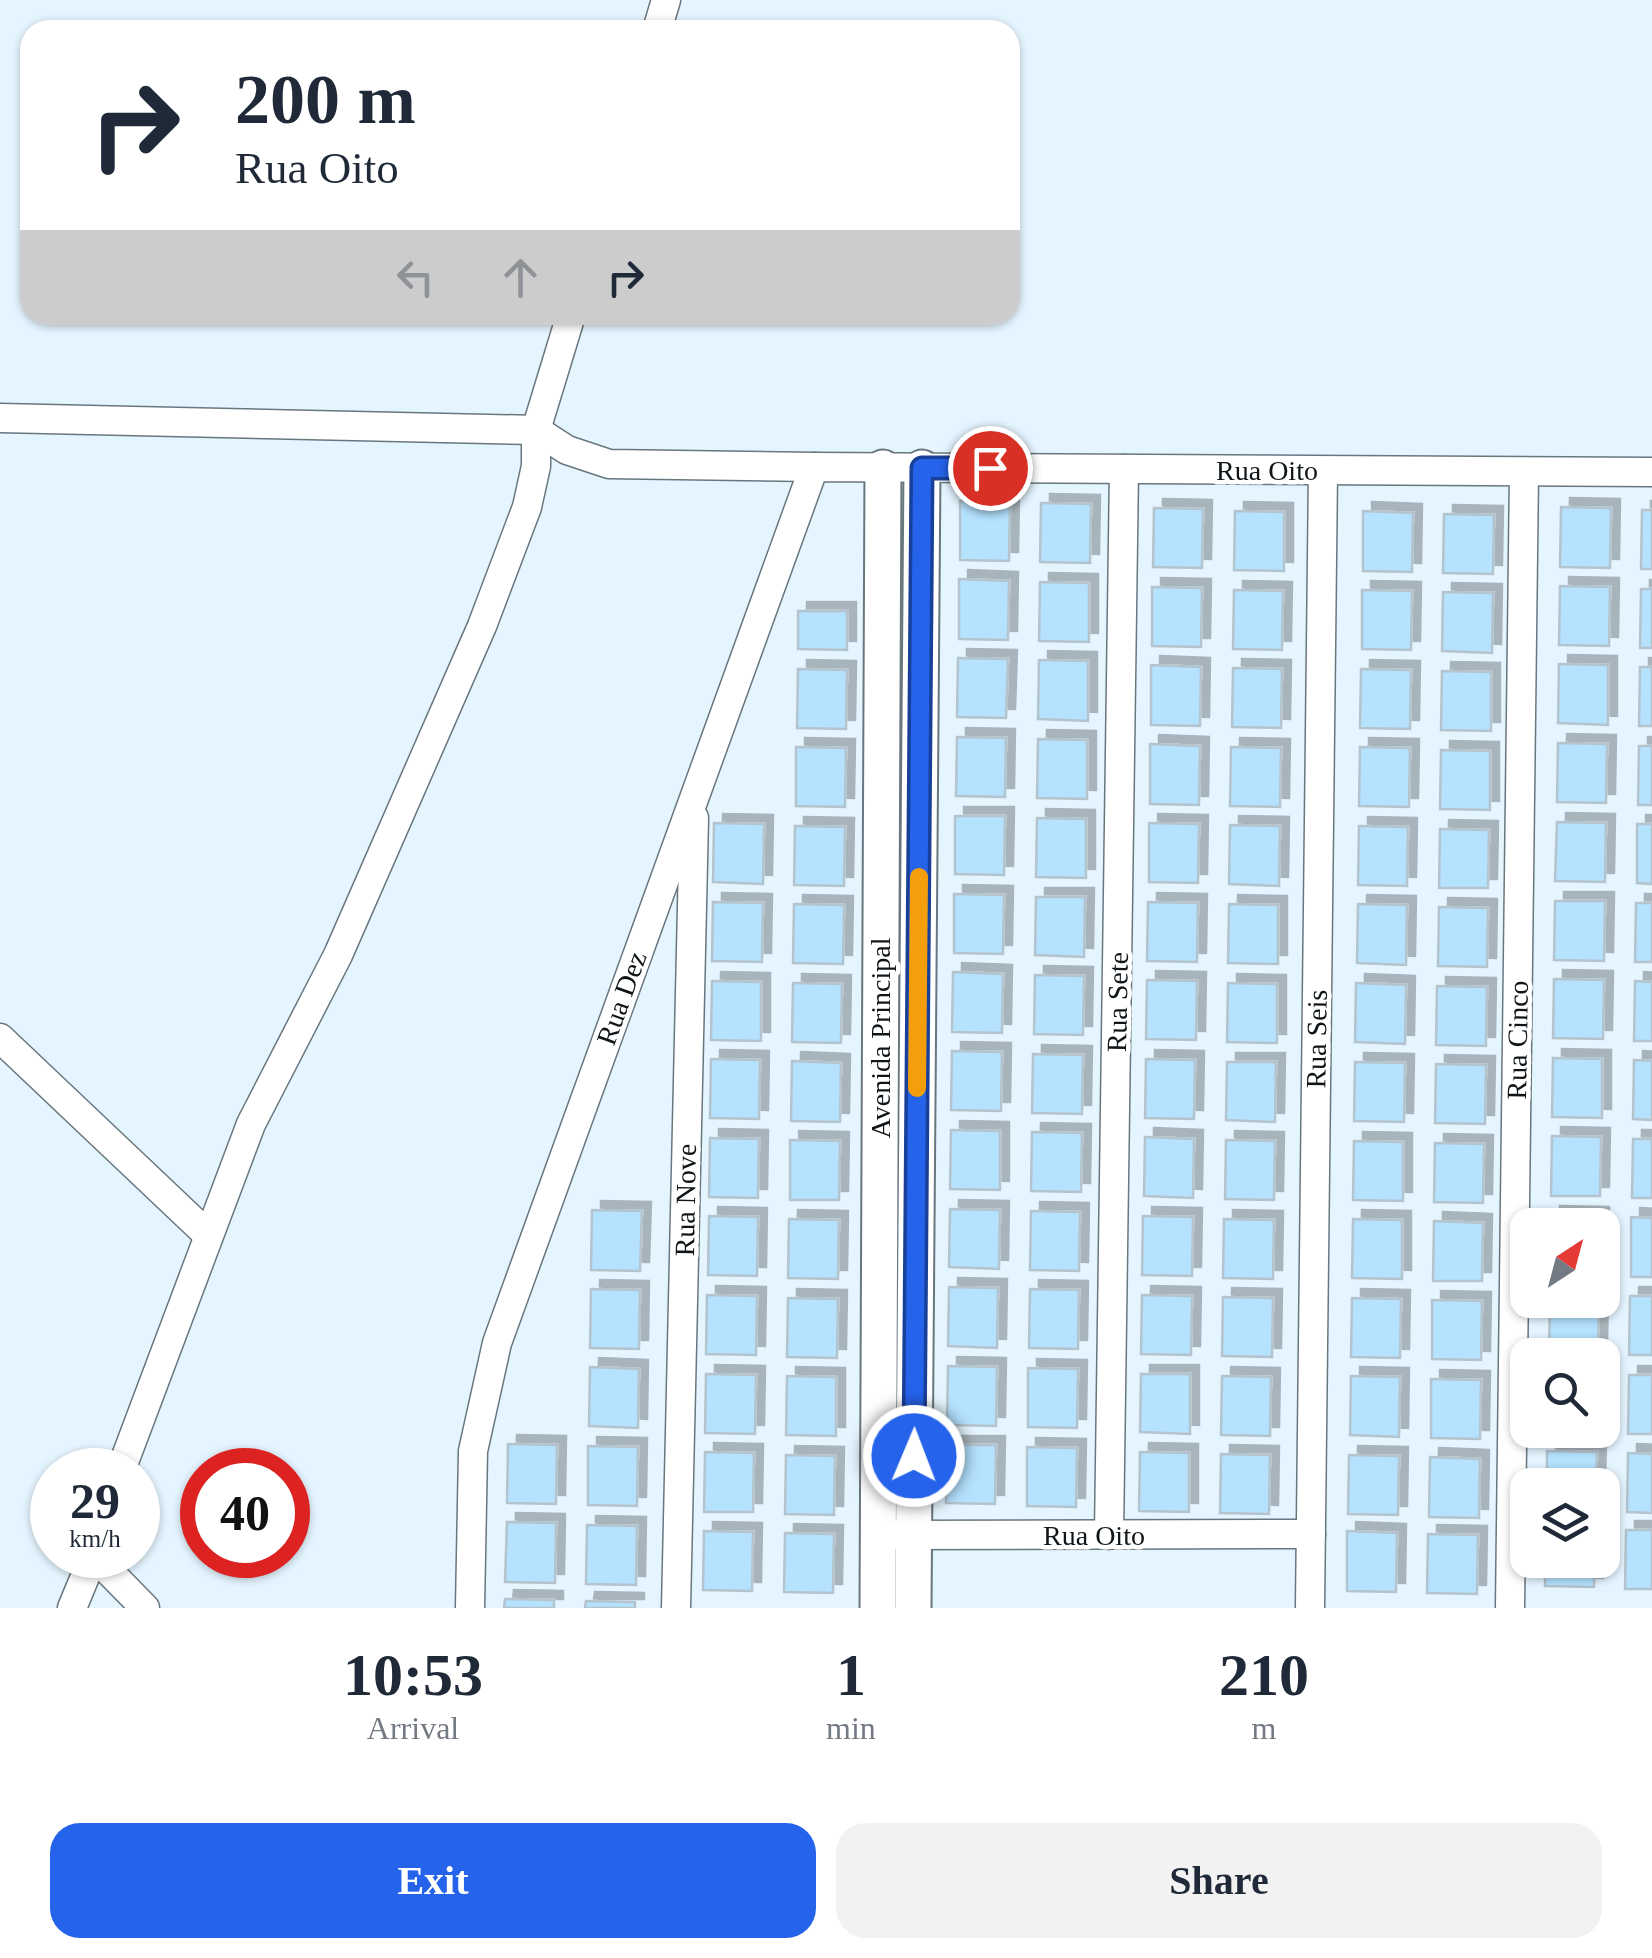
<!DOCTYPE html>
<html lang="en">
<head>
<meta charset="utf-8">
<style>
	:root { --surface:#fff; --page:#f2f2f3; --text:#1f2937; --muted:#747a83; --accent:#2563eb }
	body { margin:0; font-family:Georgia,serif; background:var(--page); color:var(--text); height:100vh; display:flex; flex-direction:column; font-size:38px; white-space:nowrap }
	* { box-sizing:border-box; margin:0 }
	p { font-size:32px; color:var(--muted) }
	.icon { flex:none; width:55px; height:55px; fill:none; stroke:currentColor; stroke-width:2; stroke-linecap:round; stroke-linejoin:round }
	.map { position:relative; height:1608px; overflow:hidden }
	.side { display:flex; flex-direction:column; background:var(--surface); flex:1 }
	.side>* { flex:none }
	.guide { position:absolute; left:20px; top:20px; width:1000px; height:305px; border-radius:30px; box-shadow:0 2px 8px #0004; background:#fff; color:var(--text); overflow:hidden }
	.needle { width:65px; rotate:36deg }
	.tools { position:absolute; left:1510px; top:1208px; display:grid; gap:20px }
	.tools a { display:grid; place-items:center; width:110px; height:110px; border-radius:20px; background:var(--surface); box-shadow:0 2px 8px #0004; font-size:50px }
	.speed { position:absolute; left:30px; top:1448px; display:flex; gap:20px; font-size:50px; font-weight:700; text-align:center }
	.speed>* { display:grid; place-content:center; width:130px; height:130px; border-radius:50%; background:var(--surface); box-shadow:0 2px 8px #0004; line-height:1 }
	.speed small { font-size:25px; font-weight:400 }
	.speed .limit { border:15px solid #d22; background:#fff; color:#111 }
	.pin { position:absolute; display:grid; place-items:center; width:85px; height:85px; color:#fff; margin:-42px; border:5px solid #fff; border-radius:50%; box-shadow:0 2px 10px #0007 }
	.me { position:absolute; width:110px; margin:-55px; rotate:1deg; stroke-linejoin:round; filter:drop-shadow(0 0 8px #0008) }
	.turn { display:flex; align-items:center; gap:35px; height:210px; padding:0 50px; font-size:45px }
	.turn .icon { width:130px; height:130px; stroke-width:2.5 }
	.turn b { display:block; font-size:70px; line-height:85px }
	.lanes { display:flex; align-items:center; height:95px; padding:0 50px; background:#0003; justify-content:center; gap:50px; direction:ltr }
	.lanes .off { opacity:.35 }
	.eta { display:flex; justify-content:space-evenly; align-items:center; height:170px; text-align:center }
	.eta b { font-size:60px; font-weight:700; line-height:70px }
	.primary-button { display:flex; gap:20px; margin-top:auto; padding:20px 50px }
	.primary-button a { flex:1; height:115px; border-radius:30px; background:var(--accent); color:#fff; font-size:40px; font-weight:700; line-height:115px; text-align:center }
	.primary-button a+a { background:var(--page); color:var(--text) }
	.map>svg:first-child { display:block }
	.building { fill:#b4e2ff; stroke:#b4c3cc; stroke-width:2.5; filter:url(#shadow) }
	.lines { fill:none; stroke-linecap:round; stroke-linejoin:round }
	.minor-casing { stroke:#68767e; stroke-width:31 }
	.tertiary-casing { stroke:#68767e; stroke-width:39 }
	.minor { stroke:#fff; stroke-width:28 }
	.tertiary { stroke:#fff; stroke-width:35 }
	.route-casing { stroke:#184099; stroke-width:25 }
	.route { stroke:#2563eb; stroke-width:18 }
	.slow { stroke:#f59e0b; stroke-width:18 }
	.labels { text-anchor:middle; stroke-width:9; stroke-linejoin:round; paint-order:stroke }
	.street-label { font-size:28px; fill:#0f1518; stroke:#fff }
</style>
</head>
<body>
<div class="map">
<svg width="1652" height="1608" viewBox="0 0 1652 1608">
	<defs>
		<filter id="shadow"><feDropShadow dx="9" dy="-9" stdDeviation="0" flood-color="#0004"/></filter>
	</defs>
	<rect width="100%" height="100%" fill="#e5f5ff"/>
	<g class="building">
		<polygon points="960,501 1010,502 1009,561 960,560"/>
		<polygon points="1041,503 1091,504 1090,563 1040,562"/>
		<polygon points="1561,507 1611,508 1610,568 1560,567"/>
		<polygon points="1154,508 1203,509 1202,568 1153,567"/>
		<polygon points="1642,510 1652,510 1652,569 1641,569"/>
		<polygon points="1235,511 1284,512 1284,571 1234,570"/>
		<polygon points="1363,511 1413,513 1412,572 1363,571"/>
		<polygon points="1444,514 1494,515 1493,574 1443,573"/>
		<polygon points="959,579 1009,581 1008,640 959,639"/>
		<polygon points="1040,582 1089,583 1089,642 1039,641"/>
		<polygon points="1560,586 1610,587 1609,646 1559,645"/>
		<polygon points="1152,587 1202,588 1201,647 1152,646"/>
		<polygon points="1641,589 1652,589 1652,648 1640,648"/>
		<polygon points="1234,590 1283,591 1282,650 1233,649"/>
		<polygon points="1362,590 1412,591 1411,650 1362,649"/>
		<polygon points="1443,592 1493,593 1492,653 1442,651"/>
		<polygon points="798,611 847,611 847,650 798,649"/>
		<polygon points="958,658 1008,659 1006,718 957,717"/>
		<polygon points="1039,660 1088,661 1088,721 1038,719"/>
		<polygon points="1559,664 1608,665 1608,725 1558,723"/>
		<polygon points="1151,665 1201,667 1200,726 1151,725"/>
		<polygon points="1640,667 1652,667 1652,726 1639,726"/>
		<polygon points="1233,668 1282,669 1281,728 1232,727"/>
		<polygon points="798,669 847,670 846,729 797,728"/>
		<polygon points="1361,669 1411,670 1410,729 1360,728"/>
		<polygon points="1442,671 1491,672 1491,731 1441,730"/>
		<polygon points="957,737 1006,738 1005,797 956,796"/>
		<polygon points="1038,739 1087,740 1087,799 1037,798"/>
		<polygon points="1558,743 1607,744 1606,803 1557,802"/>
		<polygon points="1150,744 1200,746 1199,805 1150,804"/>
		<polygon points="1639,746 1652,746 1652,805 1638,805"/>
		<polygon points="796,747 846,748 845,807 796,806"/>
		<polygon points="1231,747 1281,748 1280,807 1230,806"/>
		<polygon points="1360,747 1410,748 1409,807 1359,806"/>
		<polygon points="1441,750 1490,751 1490,810 1440,809"/>
		<polygon points="955,816 1005,816 1004,875 955,874"/>
		<polygon points="1037,818 1086,819 1086,878 1036,877"/>
		<polygon points="1557,822 1606,823 1605,882 1555,881"/>
		<polygon points="714,823 764,824 763,884 713,882"/>
		<polygon points="1149,823 1199,824 1198,883 1149,882"/>
		<polygon points="1637,824 1652,824 1652,884 1637,883"/>
		<polygon points="1230,825 1280,826 1279,886 1229,884"/>
		<polygon points="795,826 845,827 844,886 794,885"/>
		<polygon points="1359,826 1408,827 1407,886 1358,885"/>
		<polygon points="1440,829 1489,830 1488,888 1439,888"/>
		<polygon points="954,894 1004,895 1003,954 954,953"/>
		<polygon points="1036,897 1085,897 1084,957 1035,955"/>
		<polygon points="1555,901 1605,901 1604,961 1554,960"/>
		<polygon points="713,902 763,903 762,962 712,961"/>
		<polygon points="1148,902 1198,903 1197,962 1147,961"/>
		<polygon points="1636,903 1652,903 1652,962 1635,962"/>
		<polygon points="794,904 844,905 843,964 793,963"/>
		<polygon points="1229,904 1278,905 1278,964 1228,963"/>
		<polygon points="1358,904 1407,905 1406,965 1357,963"/>
		<polygon points="1439,907 1488,908 1487,967 1438,966"/>
		<polygon points="953,972 1003,974 1002,1033 952,1032"/>
		<polygon points="1035,975 1084,976 1083,1035 1034,1034"/>
		<polygon points="1554,979 1604,980 1603,1039 1553,1038"/>
		<polygon points="1147,980 1197,981 1196,1040 1146,1039"/>
		<polygon points="712,981 761,982 761,1041 711,1040"/>
		<polygon points="1635,981 1652,982 1652,1041 1634,1041"/>
		<polygon points="793,983 842,984 841,1043 792,1042"/>
		<polygon points="1228,983 1277,984 1277,1043 1227,1042"/>
		<polygon points="1356,983 1406,985 1405,1044 1355,1042"/>
		<polygon points="1437,986 1487,987 1486,1046 1436,1045"/>
		<polygon points="952,1051 1002,1052 1001,1111 951,1110"/>
		<polygon points="1033,1054 1083,1055 1082,1114 1032,1113"/>
		<polygon points="1553,1058 1602,1059 1602,1118 1552,1117"/>
		<polygon points="711,1059 760,1060 759,1119 710,1118"/>
		<polygon points="1146,1059 1195,1060 1194,1119 1145,1118"/>
		<polygon points="1634,1060 1652,1061 1652,1120 1633,1119"/>
		<polygon points="792,1061 841,1063 840,1122 791,1121"/>
		<polygon points="1227,1062 1276,1062 1275,1122 1226,1120"/>
		<polygon points="1355,1062 1405,1063 1404,1122 1354,1121"/>
		<polygon points="1436,1064 1486,1065 1485,1124 1435,1123"/>
		<polygon points="951,1130 1000,1131 1000,1190 950,1189"/>
		<polygon points="1032,1132 1082,1133 1081,1192 1031,1191"/>
		<polygon points="1552,1136 1601,1137 1600,1196 1551,1196"/>
		<polygon points="1145,1137 1194,1139 1193,1198 1144,1196"/>
		<polygon points="710,1138 759,1139 758,1198 709,1197"/>
		<polygon points="1633,1139 1652,1139 1652,1198 1632,1198"/>
		<polygon points="790,1140 840,1141 839,1200 790,1200"/>
		<polygon points="1226,1140 1275,1141 1274,1200 1225,1199"/>
		<polygon points="1354,1141 1403,1142 1403,1201 1353,1200"/>
		<polygon points="1435,1143 1484,1144 1483,1203 1434,1202"/>
		<polygon points="950,1209 1000,1210 999,1269 949,1267"/>
		<polygon points="592,1210 642,1211 640,1271 591,1270"/>
		<polygon points="1031,1211 1080,1212 1079,1271 1030,1270"/>
		<polygon points="1551,1215 1600,1216 1600,1225 1551,1225"/>
		<polygon points="709,1216 758,1217 757,1276 708,1275"/>
		<polygon points="1143,1216 1193,1217 1192,1276 1142,1275"/>
		<polygon points="1631,1217 1652,1218 1652,1277 1631,1277"/>
		<polygon points="789,1219 839,1220 838,1279 788,1278"/>
		<polygon points="1224,1219 1274,1220 1273,1279 1223,1278"/>
		<polygon points="1353,1219 1402,1220 1402,1279 1352,1278"/>
		<polygon points="1434,1221 1483,1223 1482,1281 1433,1281"/>
		<polygon points="949,1287 998,1288 997,1348 948,1346"/>
		<polygon points="591,1289 640,1290 639,1349 590,1348"/>
		<polygon points="1030,1289 1079,1290 1078,1349 1029,1348"/>
		<polygon points="707,1295 757,1296 756,1355 706,1354"/>
		<polygon points="1142,1295 1192,1296 1191,1355 1141,1354"/>
		<polygon points="1630,1296 1652,1296 1652,1355 1629,1355"/>
		<polygon points="1223,1297 1273,1298 1272,1357 1222,1356"/>
		<polygon points="788,1298 838,1299 837,1358 787,1357"/>
		<polygon points="1352,1298 1401,1299 1400,1358 1351,1357"/>
		<polygon points="1432,1300 1482,1301 1481,1360 1432,1359"/>
		<polygon points="1550,1300 1599,1300 1598,1353 1549,1353"/>
		<polygon points="948,1366 997,1367 996,1426 947,1425"/>
		<polygon points="590,1367 639,1369 638,1428 589,1426"/>
		<polygon points="1028,1368 1078,1369 1077,1428 1028,1427"/>
		<polygon points="706,1374 756,1375 755,1434 705,1433"/>
		<polygon points="1141,1374 1190,1374 1190,1434 1140,1432"/>
		<polygon points="1629,1375 1652,1375 1652,1434 1628,1434"/>
		<polygon points="787,1376 836,1377 836,1436 786,1435"/>
		<polygon points="1222,1376 1271,1377 1270,1436 1221,1435"/>
		<polygon points="1351,1376 1400,1377 1399,1437 1350,1435"/>
		<polygon points="1431,1379 1481,1380 1480,1439 1431,1438"/>
		<polygon points="508,1444 557,1445 556,1504 507,1503"/>
		<polygon points="946,1445 996,1445 995,1504 946,1503"/>
		<polygon points="588,1446 638,1447 637,1506 588,1505"/>
		<polygon points="1027,1447 1077,1448 1076,1507 1027,1506"/>
		<polygon points="1547,1451 1597,1452 1596,1485 1547,1485"/>
		<polygon points="705,1452 754,1453 753,1512 704,1512"/>
		<polygon points="1140,1452 1189,1453 1189,1512 1139,1511"/>
		<polygon points="1628,1453 1652,1454 1652,1513 1627,1512"/>
		<polygon points="1221,1454 1270,1455 1269,1514 1220,1513"/>
		<polygon points="786,1455 835,1456 834,1515 785,1514"/>
		<polygon points="1349,1455 1399,1456 1398,1515 1348,1514"/>
		<polygon points="1430,1457 1480,1459 1479,1518 1429,1517"/>
		<polygon points="507,1522 556,1523 555,1583 505,1582"/>
		<polygon points="587,1525 637,1526 636,1585 586,1584"/>
		<polygon points="1626,1530 1652,1530 1652,1589 1625,1589"/>
		<polygon points="704,1531 753,1532 752,1591 703,1590"/>
		<polygon points="1347,1531 1397,1533 1396,1592 1347,1591"/>
		<polygon points="785,1533 834,1534 833,1593 784,1592"/>
		<polygon points="1428,1534 1478,1535 1477,1594 1427,1593"/>
		<polygon points="1545,1560 1595,1560 1594,1587 1545,1586"/>
		<polygon points="505,1599 554,1600 554,1608 504,1608"/>
		<polygon points="586,1601 635,1602 635,1608 585,1608"/>
	</g>
	<g class="lines">
		<defs>
			<g id="minor">
				<polyline points="657,30 666,0"/>
				<polyline points="0,418 536,430 567,450 609,464 814,467"/>
				<polyline points="0,1038 208,1235"/>
				<polyline points="121,1470 251,1124 338,955 482,626 527,507 536,466 536,430 571,315"/>
				<polyline points="895,1535 1311,1534"/>
				<polyline points="1109,1535 1124,469"/>
				<polyline points="93,1555 145,1608"/>
				<polyline points="72,1608 94,1555"/>
				<polyline points="470,1608 473,1451 497,1343 814,467 1652,472"/>
				<polyline points="676,1608 694,818"/>
				<polyline points="1310,1608 1323,471"/>
				<polyline points="1510,1608 1524,472"/>
			</g>
			<g id="tertiary">
				<polyline points="878,1608 883,468"/>
				<polyline points="913,1608 922,468"/>
			</g>
		</defs>
		<use href="#minor" class="minor-casing"/>
		<use href="#tertiary" class="tertiary-casing"/>
		<use href="#minor" class="minor"/>
		<use href="#tertiary" class="tertiary"/>
	</g>
	<g class="lines">
		<defs>
			<polyline id="route" points="914,1456 922,468 990,468"/>
		</defs>
		<use href="#route" class="route-casing"/>
		<use href="#route" class="route"/>
		<polyline class="slow" points="917,1088 919,877"/>
	</g>
	<g class="labels">
		<g class="street-label">
			<text x="1267" y="480">Rua Oito</text>
			<text transform="translate(621 998) rotate(-70)" y="10">Rua Dez</text>
			<text transform="translate(1117 1002) rotate(-89)" y="10">Rua Sete</text>
			<text transform="translate(880 1038) rotate(-90)" y="10">Avenida Principal</text>
			<text transform="translate(1316 1039) rotate(-89)" y="10">Rua Seis</text>
			<text transform="translate(1517 1040) rotate(-89)" y="10">Rua Cinco</text>
			<text transform="translate(685 1200) rotate(-89)" y="10">Rua Nove</text>
			<text x="1094" y="1545">Rua Oito</text>
		</g>
	</g>
</svg>
<div class="tools">
<a><svg class="needle" viewBox="-14 -14 28 28"><path d="M0-13l5 13h-10z" fill="#e53935"/><path d="M0 13l5-13h-10z" fill="#747a83"/></svg></a>
<a><svg class="icon" aria-label="search" viewBox="0 0 24 24"><circle cx="10" cy="10" r="6"/><path d="M15 15l6 6"/></svg></a>
<a><svg class="icon" aria-label="layers" viewBox="0 0 24 24"><path d="M12 4l9 5-9 5-9-5zM3 14l9 5 9-5"/></svg></a>
</div>
<div class="speed"><div>29<small>km/h</small></div><div class="limit">40</div></div>
<div class="pin" style="left:990px;top:468px;background:#d93025"><svg class="icon" aria-label="arrive" viewBox="0 0 24 24"><path d="M6 21V4h12l-3 4 3 4H6"/></svg></div>
<svg class="me" style="left:914px;top:1456px" viewBox="-20 -20 40 40"><circle r="17" fill="#2563eb" stroke="#fff" stroke-width="3"/><path d="M0-11L8 9 0 5-8 9z" fill="#fff"/></svg>
<div class="guide">
<div class="turn"><svg class="icon" aria-label="right" viewBox="0 0 24 24"><path d="M7 20v-9h11M14 6l5 5-5 5"/></svg><div><b>200 m</b>Rua Oito</div></div>
<div class="lanes"><svg class="icon off" aria-label="left" viewBox="0 0 24 24"><path d="M17 20v-9H6M10 6l-5 5 5 5"/></svg><svg class="icon off" aria-label="ahead" viewBox="0 0 24 24"><path d="M12 20V5M6 11l6-6 6 6"/></svg><svg class="icon" aria-label="right" viewBox="0 0 24 24"><path d="M7 20v-9h11M14 6l5 5-5 5"/></svg></div>
</div>
</div>
<section class="side">
<div class="eta">
<div><b>10:53</b><p>Arrival</p></div>
<div><b>1</b><p>min</p></div>
<div><b>210</b><p>m</p></div>
</div>
<div class="primary-button"><a>Exit</a><a>Share</a></div>
</section>
</body>
</html>
